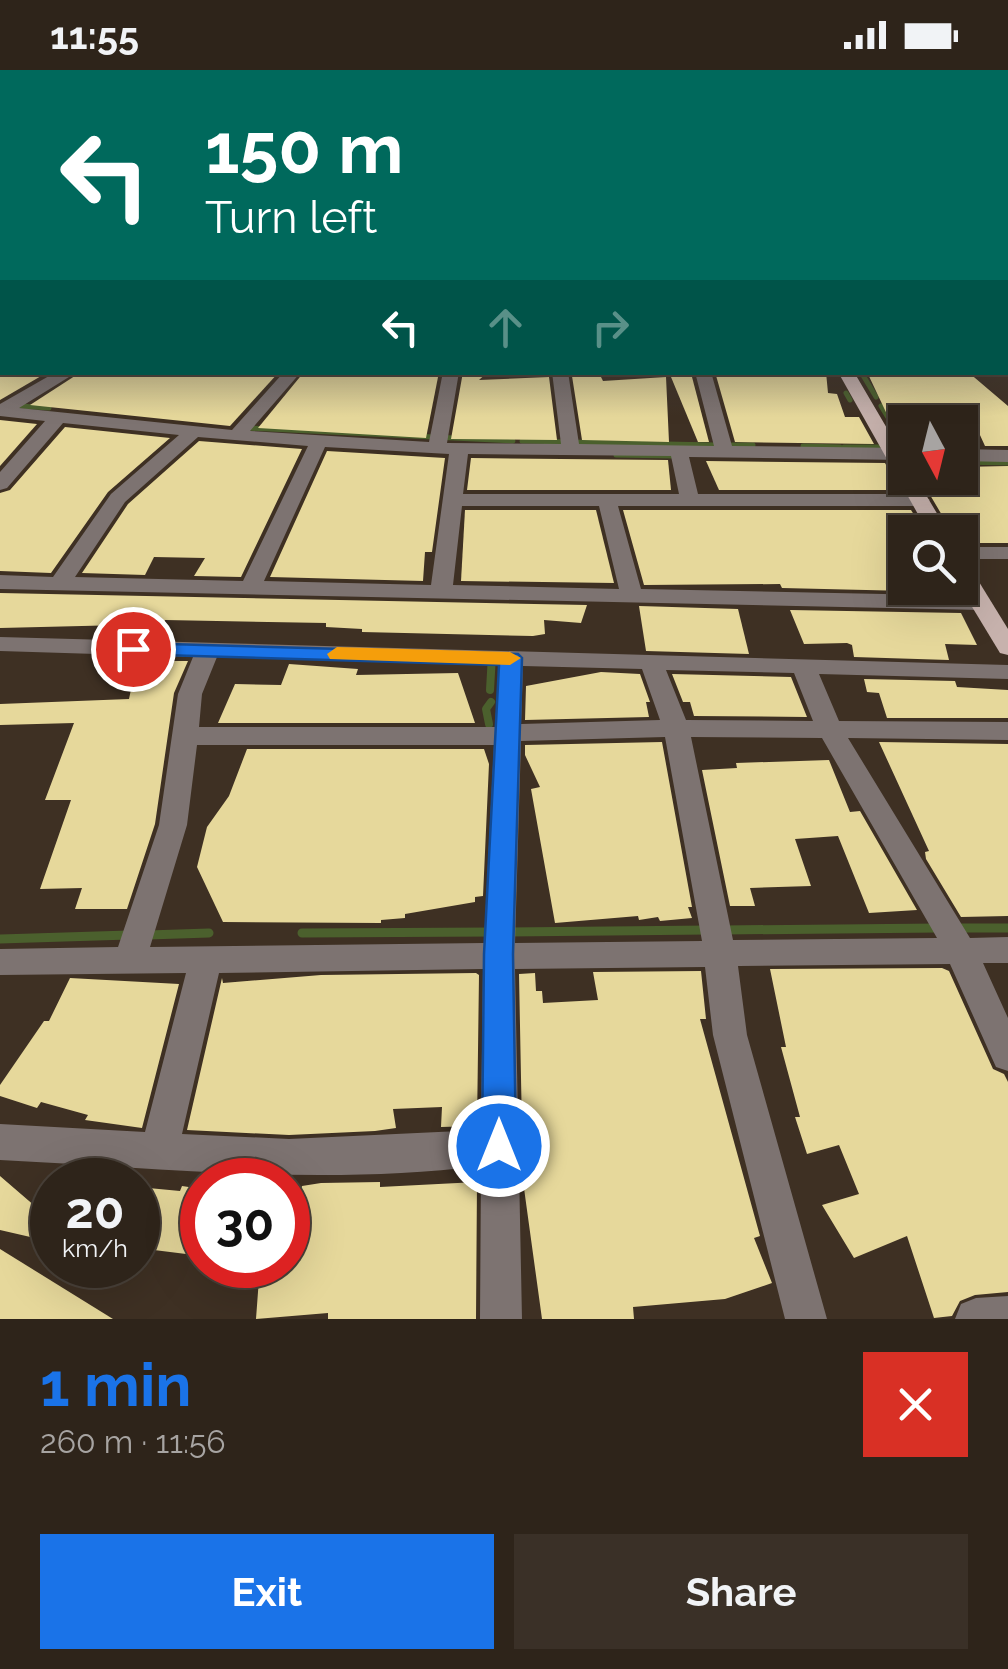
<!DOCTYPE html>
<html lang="en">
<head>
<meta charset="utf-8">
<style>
	:root { --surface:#2e241a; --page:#3a3027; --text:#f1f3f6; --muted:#a7a4a2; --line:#494139; --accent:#1a73e8 }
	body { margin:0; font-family:Raleway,sans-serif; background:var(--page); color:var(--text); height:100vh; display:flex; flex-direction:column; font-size:38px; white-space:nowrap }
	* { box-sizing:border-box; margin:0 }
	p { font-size:32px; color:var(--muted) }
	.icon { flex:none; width:55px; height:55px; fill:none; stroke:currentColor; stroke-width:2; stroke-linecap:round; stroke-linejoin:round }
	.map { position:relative; height:1249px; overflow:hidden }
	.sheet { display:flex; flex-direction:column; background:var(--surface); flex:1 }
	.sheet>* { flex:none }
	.top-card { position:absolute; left:0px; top:0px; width:1010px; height:305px; box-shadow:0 10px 40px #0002,0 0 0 2px var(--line); background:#00695c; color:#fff; overflow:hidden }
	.needle { width:65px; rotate:173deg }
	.fabs { position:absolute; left:888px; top:335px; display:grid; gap:20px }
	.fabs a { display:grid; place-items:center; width:90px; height:90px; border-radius:0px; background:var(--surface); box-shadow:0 10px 40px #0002,0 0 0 2px var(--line); font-size:50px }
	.speed { position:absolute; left:30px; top:1088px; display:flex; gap:20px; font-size:50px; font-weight:700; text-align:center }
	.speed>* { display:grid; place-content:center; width:130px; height:130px; border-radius:50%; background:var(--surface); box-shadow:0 10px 40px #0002,0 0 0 2px var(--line); line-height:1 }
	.speed small { font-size:25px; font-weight:400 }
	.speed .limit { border:15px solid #d22; background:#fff; color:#111 }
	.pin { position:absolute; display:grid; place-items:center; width:85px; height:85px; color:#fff; margin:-42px; border:5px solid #fff; border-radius:50%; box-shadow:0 2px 10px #0007 }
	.me { position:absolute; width:110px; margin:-55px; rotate:0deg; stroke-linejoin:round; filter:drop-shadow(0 0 8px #0008) }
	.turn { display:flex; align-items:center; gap:35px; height:210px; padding:0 40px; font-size:45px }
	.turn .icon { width:130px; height:130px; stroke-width:2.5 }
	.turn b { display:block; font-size:70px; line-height:85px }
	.lanes { display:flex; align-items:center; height:95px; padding:0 40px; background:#0003; justify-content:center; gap:50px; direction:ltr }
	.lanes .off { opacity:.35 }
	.round { display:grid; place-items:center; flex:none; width:105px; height:105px; border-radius:0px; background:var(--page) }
	.overview { display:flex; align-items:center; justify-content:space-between; height:170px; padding:0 40px }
	h1 { font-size:60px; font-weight:700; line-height:75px; color:var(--accent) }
	.action { display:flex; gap:20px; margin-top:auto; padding:20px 40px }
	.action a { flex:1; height:115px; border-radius:0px; background:var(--accent); color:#fff; font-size:40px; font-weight:700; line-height:115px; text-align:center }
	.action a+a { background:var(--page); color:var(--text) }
	.status { display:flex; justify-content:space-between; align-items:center; height:70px; padding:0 50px; background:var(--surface); direction:ltr }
	.status svg { height:28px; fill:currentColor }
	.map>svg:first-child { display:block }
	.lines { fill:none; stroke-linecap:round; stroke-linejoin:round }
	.stream-far2 { stroke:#4b602d; stroke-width:5 }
	.stream-far1 { stroke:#4b602d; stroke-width:8 }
	.stream { stroke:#4b602d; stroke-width:9 }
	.building { fill:#e6d89b }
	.minor { fill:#7d7371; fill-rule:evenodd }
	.major { fill:#c7b2ad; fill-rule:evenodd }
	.route { fill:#1a73e8; stroke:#114b97; stroke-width:2.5 }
	.slow { fill:#f59e0b }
</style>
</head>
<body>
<div class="status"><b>11:55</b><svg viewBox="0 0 49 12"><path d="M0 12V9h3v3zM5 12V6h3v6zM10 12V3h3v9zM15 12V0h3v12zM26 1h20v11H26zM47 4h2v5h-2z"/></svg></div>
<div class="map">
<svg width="1008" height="1249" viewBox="0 0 1008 1249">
	<rect width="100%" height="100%" fill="#3e3023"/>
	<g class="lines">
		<g class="stream-far2">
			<polyline points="861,302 876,327"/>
			<polyline points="846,323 850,330"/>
			<polyline points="20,336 49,338"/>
			<polyline points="881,336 892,354"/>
			<polyline points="248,358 513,371"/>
			<polyline points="522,371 715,375"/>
			<polyline points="724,375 753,375"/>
			<polyline points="803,376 840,377"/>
			<polyline points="844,377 878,377"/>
			<polyline points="616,385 672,386"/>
			<polyline points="960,392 1008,393"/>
		</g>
		<g class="stream-far1">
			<polyline points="490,620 492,585"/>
			<polyline points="489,654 486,639 491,632"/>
		</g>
		<g class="stream">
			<polyline points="958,858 1008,858"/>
			<polyline points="723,860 939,858"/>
			<polyline points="508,862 709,860"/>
			<polyline points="302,863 494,862"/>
			<polyline points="148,865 209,863"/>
			<polyline points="0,869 129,865"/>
		</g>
	</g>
	<g class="building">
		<polygon points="0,302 48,302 0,330"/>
		<polygon points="81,302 279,302 230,356 30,335"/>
		<polygon points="304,302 439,302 426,368 258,358"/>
		<polygon points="463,302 488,302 479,310 549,307 557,370 451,369"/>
		<polygon points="715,302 826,302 828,323 837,324 845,347 859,347 874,374 735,372"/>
		<polygon points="867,302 968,302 1008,336 1008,376 985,376 974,352 905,352 905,374 901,374"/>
		<polygon points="572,306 601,307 603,311 666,307 669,372 582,370"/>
		<polygon points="671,307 692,307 709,372 698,372"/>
		<polygon points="0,350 37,354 0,396"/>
		<polygon points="65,357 170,368 108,422 51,503 0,501 0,423 10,420"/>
		<polygon points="199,371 302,379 241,507 194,506 205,488 154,487 145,505 82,503 128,434"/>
		<polygon points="327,381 445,388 432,482 425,482 423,511 270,507"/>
		<polygon points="471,388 668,390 671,420 467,420"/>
		<polygon points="706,391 885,393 900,420 719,420"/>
		<polygon points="1008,396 1008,473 970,473 961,457 949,457 920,408 960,408 960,397"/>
		<polygon points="465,440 596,440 614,513 461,511"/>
		<polygon points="623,440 911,440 921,456 911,456 914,462 905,462 905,518 948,518 950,522 782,518 780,514 644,515"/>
		<polygon points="0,523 587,535 581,553 544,550 545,564 533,566 362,562 362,559 326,557 326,553 165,550 164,554 0,558"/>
		<polygon points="639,536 738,539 749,584 646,581"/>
		<polygon points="790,540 961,543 977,575 945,574 949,590 854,587 852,575 847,573 804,574"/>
		<polygon points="137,591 188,591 174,623 155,754 127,839 75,839 82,818 40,819 71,730 45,730 74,653 0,655 0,634 129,629"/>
		<polygon points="289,594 358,599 356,605 458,603 475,653 218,653 235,614 281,615"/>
		<polygon points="601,602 640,604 650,632 646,632 649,647 525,650 526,616"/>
		<polygon points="672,604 791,607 807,647 694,646 690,632 683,632"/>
		<polygon points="864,609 955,611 957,617 1008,620 1008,648 887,648 879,623 867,622"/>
		<polygon points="662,672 692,837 688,837 692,848 660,851 658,847 639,850 638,846 555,853 531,719 540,717 525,685 525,675"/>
		<polygon points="879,672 1008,674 1008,846 961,847 926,789 925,782 929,781"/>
		<polygon points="247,679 484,679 489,694 483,826 475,827 475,832 405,844 405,848 381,850 381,853 223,852 197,797 207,757 229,726"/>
		<polygon points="829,690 850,742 860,741 917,840 869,843 838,766 795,769 811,816 750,818 755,836 730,836 702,700 737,698 736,693"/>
		<polygon points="942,898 949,901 993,999 1004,1004 1008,1012 1008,1222 975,1225 960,1231 952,1246 934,1248 907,1166 854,1188 822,1135 859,1124 839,1075 807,1084 795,1047 800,1047 781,977 786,977 770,899"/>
		<polygon points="701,901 706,949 700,949 760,1166 754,1168 772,1213 725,1229 633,1237 634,1249 542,1249 523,1111 519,904 535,903 536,921 542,921 543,933 598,930 593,902"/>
		<polygon points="476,903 479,905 477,1056 441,1057 442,1037 393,1039 396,1058 375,1061 289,1065 187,1060 222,908 223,913 321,905"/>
		<polygon points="70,908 179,914 142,1058 85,1050 88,1045 41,1032 37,1038 0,1026 0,1015 44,951 49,951"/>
		<polygon points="52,1103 52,1172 0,1160 0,1106 36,1137"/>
		<polygon points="380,1112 380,1117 477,1112 476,1249 328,1249 328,1243 256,1249 260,1195 288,1195 288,1119 301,1120 302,1116 321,1113"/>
		<polygon points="182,1116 202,1119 202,1186 138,1178 138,1117 180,1121"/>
		<polygon points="0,1179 113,1249 0,1249"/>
	</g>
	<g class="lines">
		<g class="minor">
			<polygon points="0,259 2,260 2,268 0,269"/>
			<path d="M56 302H77L19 338 232 360 284 302H301L250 361 429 372 443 302H459L447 373 561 374 552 302H568L579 374 714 376 695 302H711L732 376 905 378V390L689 387 698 424H920L930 430 920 436H618L641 519 981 526 992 533 981 540 0 519V505L53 507 111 424 179 365 63 353 7 418 0 420V402L45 351 0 346V334ZM198 367 308 376 243 511 75 507 125 432ZM325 377 449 384 431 515 264 511ZM468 384 671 386 679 424H463ZM462 436H599L619 519 453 515Z"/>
			<polygon points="960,379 1008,380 1008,392 960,391"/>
			<rect x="960" y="477" width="48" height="12"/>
			<path d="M0 567 1008 595V609L819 604 839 651 1008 652V670L848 668 970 868 1008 867V893H983L1008 948V1001L996 997 950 894 738 896 747 965 827 1249H785L713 965 705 897 515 899 522 1249H480L481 1096C322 1116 159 1098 0 1090V1054L145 1062 186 903 0 905V879L118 877 159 755 178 624 193 587 0 581ZM217 587 499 595 495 657H199L202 624ZM523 596 642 599 660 650 521 654ZM666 600 794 603 813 651 686 650ZM665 667 702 871 515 873 521 671ZM691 667 822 668 937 868 733 870ZM197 675H494L484 873 150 877 187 755ZM483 899 481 1060 289 1069 182 1064 219 903Z"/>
			<polygon points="1008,1226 1008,1249 955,1249 961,1234 976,1228"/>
		</g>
		<g class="major">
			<polygon points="838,302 854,302 905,389 905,408 916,408 948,462 928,462"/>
			<polygon points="960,493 968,494 1008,559 1008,585 1000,583 960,517"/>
		</g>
	</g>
	<linearGradient id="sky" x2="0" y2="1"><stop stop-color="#221a13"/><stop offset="0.49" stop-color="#524e50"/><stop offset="1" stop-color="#524e50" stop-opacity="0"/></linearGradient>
	<rect width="1008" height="346" fill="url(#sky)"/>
	<polygon class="route" points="133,573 518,584 522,588 513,884 516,1076 511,1088 499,1092 487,1088 482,1076 484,884 499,595 126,584 122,579 126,574"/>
	<polygon class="slow" points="337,577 510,582 521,588 510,595 330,589 327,584"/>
</svg>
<div class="fabs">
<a><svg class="needle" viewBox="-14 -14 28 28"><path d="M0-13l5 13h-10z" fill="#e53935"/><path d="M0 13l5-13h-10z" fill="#a7a4a2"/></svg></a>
<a><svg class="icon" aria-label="search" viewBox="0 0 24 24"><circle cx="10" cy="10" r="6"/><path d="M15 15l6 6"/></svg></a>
</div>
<div class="speed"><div>20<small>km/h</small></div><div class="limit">30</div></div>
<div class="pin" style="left:133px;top:579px;background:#d93025"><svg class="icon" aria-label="arrive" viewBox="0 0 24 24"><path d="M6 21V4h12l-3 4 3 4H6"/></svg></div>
<svg class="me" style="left:499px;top:1076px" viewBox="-20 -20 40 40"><circle r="17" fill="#1a73e8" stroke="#fff" stroke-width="3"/><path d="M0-11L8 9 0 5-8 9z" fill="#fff"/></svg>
<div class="top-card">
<div class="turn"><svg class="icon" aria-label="left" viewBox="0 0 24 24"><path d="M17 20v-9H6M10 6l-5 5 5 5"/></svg><div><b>150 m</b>Turn left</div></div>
<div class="lanes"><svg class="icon" aria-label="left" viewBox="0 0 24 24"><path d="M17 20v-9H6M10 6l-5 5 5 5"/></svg><svg class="icon off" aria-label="ahead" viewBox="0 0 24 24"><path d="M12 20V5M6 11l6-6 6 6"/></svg><svg class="icon off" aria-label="right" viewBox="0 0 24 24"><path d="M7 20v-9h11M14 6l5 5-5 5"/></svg></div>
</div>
</div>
<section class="sheet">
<div class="overview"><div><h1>1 min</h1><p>260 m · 11:56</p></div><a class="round" style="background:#d93025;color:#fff"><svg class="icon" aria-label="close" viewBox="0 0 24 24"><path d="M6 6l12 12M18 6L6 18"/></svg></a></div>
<div class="action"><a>Exit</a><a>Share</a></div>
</section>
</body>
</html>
